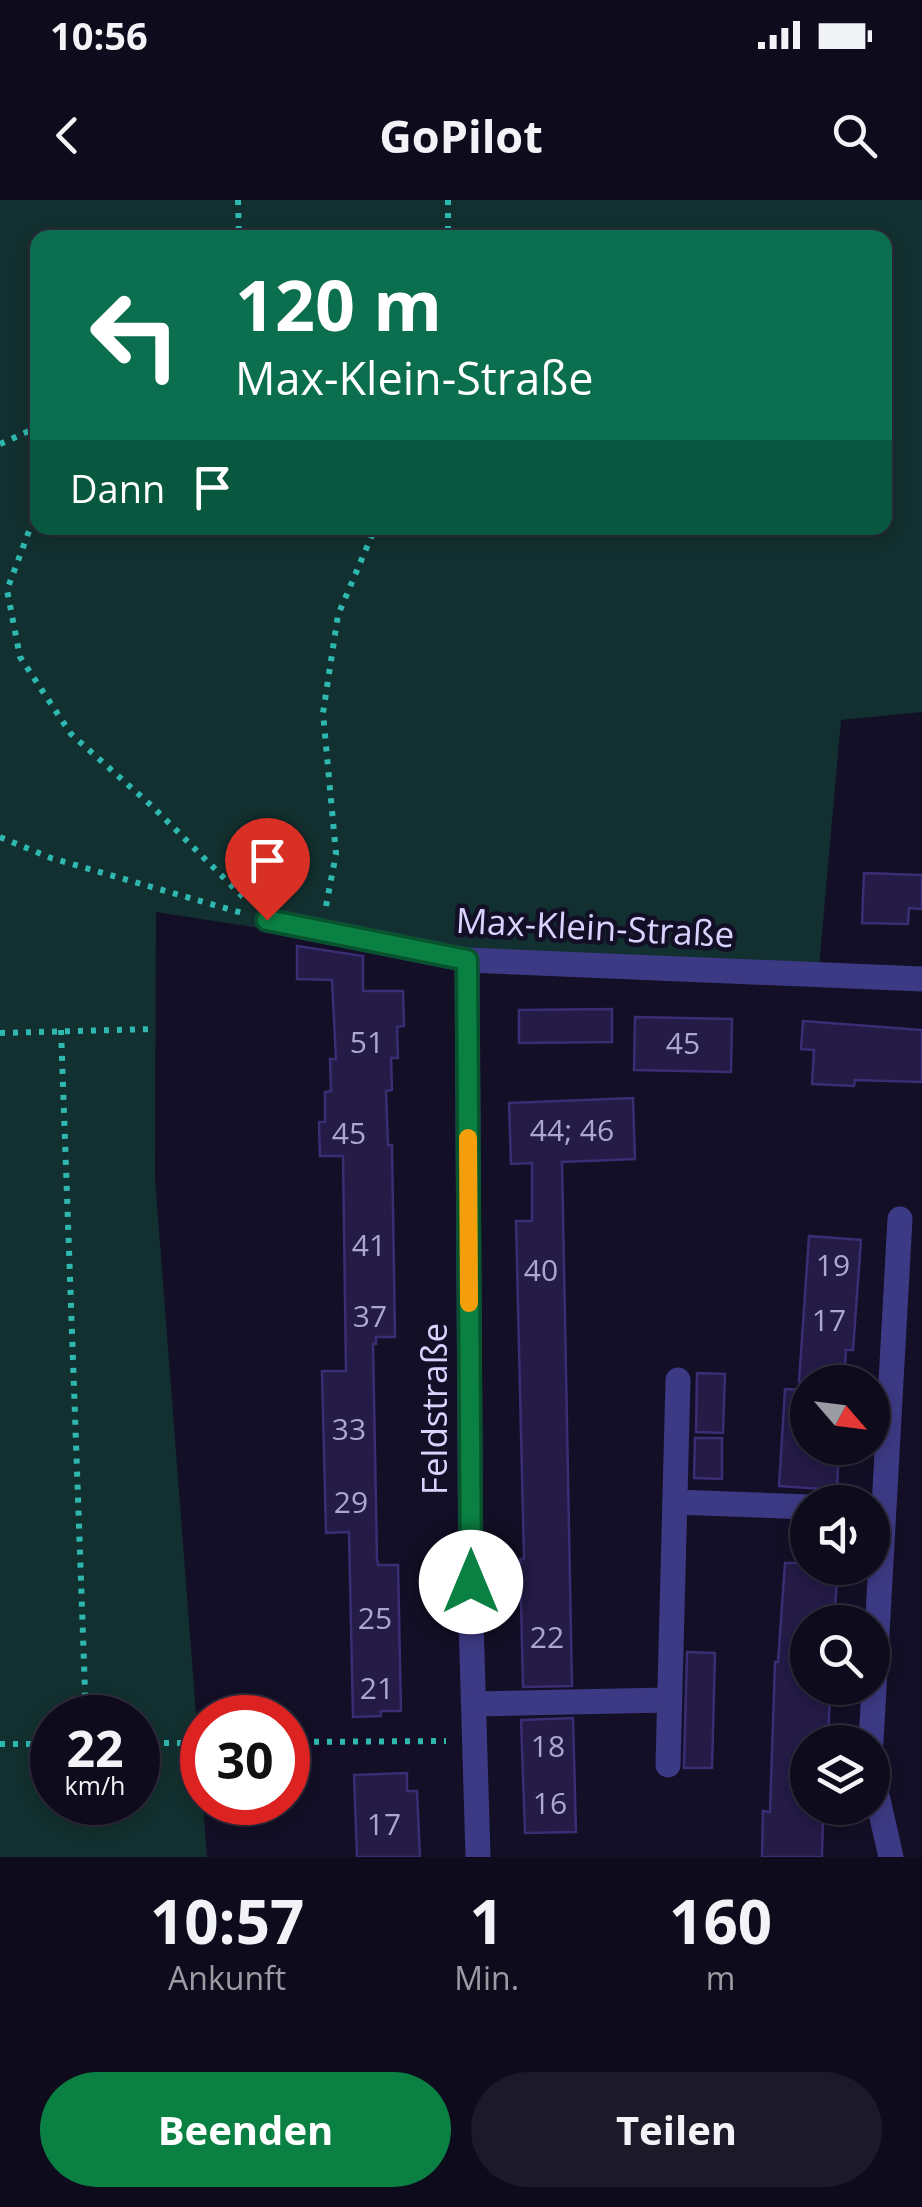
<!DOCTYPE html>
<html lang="de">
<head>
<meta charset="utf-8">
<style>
	:root { --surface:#0e0b1c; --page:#1c1929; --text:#f1f3f6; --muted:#9b9ba3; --line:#2e2b3b; --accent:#0b8043 }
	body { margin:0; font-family:"Open Sans",sans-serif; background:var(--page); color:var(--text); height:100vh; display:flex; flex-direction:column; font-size:38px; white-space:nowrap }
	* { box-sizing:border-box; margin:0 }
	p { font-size:32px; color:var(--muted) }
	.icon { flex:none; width:55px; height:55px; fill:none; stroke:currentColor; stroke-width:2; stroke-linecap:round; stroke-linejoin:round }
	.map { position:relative; height:1657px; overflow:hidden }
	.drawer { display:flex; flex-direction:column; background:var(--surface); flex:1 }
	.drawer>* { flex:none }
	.guide { position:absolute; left:30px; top:30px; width:862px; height:305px; border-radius:20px; box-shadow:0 5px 15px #0003,0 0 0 2px var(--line); background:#0b6e4f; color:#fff; overflow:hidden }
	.needle { width:65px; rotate:118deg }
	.fabs { position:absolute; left:790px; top:1165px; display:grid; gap:20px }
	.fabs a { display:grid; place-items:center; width:100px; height:100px; border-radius:50%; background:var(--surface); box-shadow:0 5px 15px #0003,0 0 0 2px var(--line); font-size:50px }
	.speed { position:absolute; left:30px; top:1495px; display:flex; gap:20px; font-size:50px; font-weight:700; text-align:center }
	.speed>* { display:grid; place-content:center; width:130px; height:130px; border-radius:50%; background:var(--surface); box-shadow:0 5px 15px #0003,0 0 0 2px var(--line); line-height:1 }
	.speed small { font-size:25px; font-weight:400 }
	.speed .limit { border:15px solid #d22; background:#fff; color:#111 }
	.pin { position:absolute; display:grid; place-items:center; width:85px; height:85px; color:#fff; margin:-102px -42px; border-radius:50% 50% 50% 0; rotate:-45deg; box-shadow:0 0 10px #0007 }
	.pin .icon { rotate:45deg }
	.me { position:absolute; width:110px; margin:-55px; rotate:0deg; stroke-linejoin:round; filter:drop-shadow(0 0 8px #0008) }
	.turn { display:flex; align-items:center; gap:35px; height:210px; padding:0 40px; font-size:45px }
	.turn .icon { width:130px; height:130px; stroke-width:2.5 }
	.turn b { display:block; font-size:70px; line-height:85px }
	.then { display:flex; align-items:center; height:95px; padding:0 40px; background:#0003; gap:20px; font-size:38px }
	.eta { display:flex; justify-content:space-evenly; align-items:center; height:170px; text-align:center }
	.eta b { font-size:60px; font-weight:700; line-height:70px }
	.cta { display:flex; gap:20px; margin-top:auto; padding:20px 40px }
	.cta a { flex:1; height:115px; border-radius:60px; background:var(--accent); color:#fff; font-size:40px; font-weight:700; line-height:115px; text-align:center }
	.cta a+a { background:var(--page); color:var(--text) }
	.status { display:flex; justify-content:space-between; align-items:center; height:70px; padding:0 50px; background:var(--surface); direction:ltr }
	.status svg { height:28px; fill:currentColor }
	header { display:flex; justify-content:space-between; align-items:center; height:130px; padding:0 40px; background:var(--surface); font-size:45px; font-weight:700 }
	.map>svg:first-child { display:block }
	.green { fill:#12302f; fill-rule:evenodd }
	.building { fill:#241b47; stroke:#3b2d73; stroke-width:2.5 }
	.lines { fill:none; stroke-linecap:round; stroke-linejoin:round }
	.path { stroke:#2fb8b0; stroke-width:6; stroke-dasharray:5 8; stroke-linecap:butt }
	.minor { stroke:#3d3a85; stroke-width:25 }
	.route-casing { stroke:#07532c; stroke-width:25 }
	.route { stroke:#0b8043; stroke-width:18 }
	.slow { stroke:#f59e0b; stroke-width:18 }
	.labels { text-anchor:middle; stroke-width:9; stroke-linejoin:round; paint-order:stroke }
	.number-label { font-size:30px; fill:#aca6d1 }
	.street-label { font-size:35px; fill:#d9d4ff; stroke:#130f26 }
</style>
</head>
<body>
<div class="status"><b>10:56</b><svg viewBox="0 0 49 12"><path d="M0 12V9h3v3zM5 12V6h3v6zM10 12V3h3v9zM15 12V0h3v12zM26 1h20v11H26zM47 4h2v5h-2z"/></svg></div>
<header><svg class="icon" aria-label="back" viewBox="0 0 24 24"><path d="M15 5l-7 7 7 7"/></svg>GoPilot<svg class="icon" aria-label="search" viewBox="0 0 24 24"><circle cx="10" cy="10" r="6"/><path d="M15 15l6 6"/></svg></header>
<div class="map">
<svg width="922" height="1657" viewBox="0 0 922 1657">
	<rect width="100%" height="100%" fill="#130f26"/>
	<path class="green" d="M0 0H922V512L841 520 819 767 453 758 156 712 155 978 207 1657H0ZM38 38H885V328H38ZM52 1518H138V1602H52Z"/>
	<g class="building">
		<polygon points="864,673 922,675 922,709 909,708 908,724 862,723"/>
		<polygon points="297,746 363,756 363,791 403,791 404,826 397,827 398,858 391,858 392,890 386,891 388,945 392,945 395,1137 376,1137 376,1144 373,1144 377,1358 378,1365 398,1365 401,1511 381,1511 381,1516 353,1517 349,1332 326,1333 322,1171 346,1171 343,956 320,956 319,922 325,922 325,892 331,891 330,859 336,859 332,780 297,779"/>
		<polygon points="612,809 612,842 519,843 519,810"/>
		<polygon points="635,817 732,819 731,872 634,870"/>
		<polygon points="803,821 922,830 922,882 855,880 854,886 812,884 814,850 801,849"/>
		<polygon points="633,898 635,959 562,962 572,1486 523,1487 520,1359 524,1359 516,1021 532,1021 532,963 511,964 509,903"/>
		<polygon points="809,1036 861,1040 853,1150 846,1150 844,1182 799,1182"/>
		<polygon points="697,1173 725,1174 723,1233 696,1232"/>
		<polygon points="785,1189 808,1190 808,1248 839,1248 837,1290 779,1286"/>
		<polygon points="695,1238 722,1238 722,1279 694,1278"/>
		<polygon points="785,1363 808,1363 808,1368 838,1368 834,1422 808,1422 808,1488 830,1488 828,1542 808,1542 808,1613 823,1613 822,1657 762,1657 763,1611 770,1612 775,1462 778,1462"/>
		<polygon points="687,1452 715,1453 712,1568 684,1568"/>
		<polygon points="573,1518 576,1632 525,1633 521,1520"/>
		<polygon points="407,1573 407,1591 417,1591 420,1657 357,1657 354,1575"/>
	</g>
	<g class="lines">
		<g class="path">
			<polyline points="238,0 239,38"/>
			<polyline points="448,0 448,38"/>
			<polyline points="0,244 38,227"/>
			<polyline points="38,307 7,390 20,457 71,534 153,607 248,702"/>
			<polyline points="0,637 51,658 242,713"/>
			<polyline points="326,706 336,654 323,513 338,415 375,328"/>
			<polyline points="61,830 86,1518"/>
			<polyline points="0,833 153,829"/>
			<polyline points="288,1542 446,1541"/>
			<polyline points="138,1543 202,1543"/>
			<polyline points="0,1544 52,1544"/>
		</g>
		<g class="minor">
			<polyline points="267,720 467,760 922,779"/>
			<polyline points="467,760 471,1420 478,1657"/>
			<polyline points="675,1302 808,1307"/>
			<polyline points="474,1504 668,1500"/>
			<polyline points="871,1542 900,1019"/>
			<polyline points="668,1565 678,1180"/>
			<polyline points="872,1573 891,1657"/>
		</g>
	</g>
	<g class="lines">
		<defs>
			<polyline id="route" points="267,720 467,760 471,1382"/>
		</defs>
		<use href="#route" class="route-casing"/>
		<use href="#route" class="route"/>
		<polyline class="slow" points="468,938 469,1103"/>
	</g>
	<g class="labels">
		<g class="number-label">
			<text x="367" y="853">51</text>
			<text x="683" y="854">45</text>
			<text x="572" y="941">44; 46</text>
			<text x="349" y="944">45</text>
			<text x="369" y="1056">41</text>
			<text x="833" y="1076">19</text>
			<text x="541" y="1081">40</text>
			<text x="370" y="1127">37</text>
			<text x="829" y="1131">17</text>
			<text x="349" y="1240">33</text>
			<text x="351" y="1313">29</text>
			<text x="375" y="1429">25</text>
			<text x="547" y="1448">22</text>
			<text x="377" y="1499">21</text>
			<text x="548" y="1557">18</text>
			<text x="550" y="1614">16</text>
			<text x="384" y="1635">17</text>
		</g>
		<g class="street-label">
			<text transform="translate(595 728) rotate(3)" y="12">Max-Klein-Straße</text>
			<text transform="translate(435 1209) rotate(-90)" y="12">Feldstraße</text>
		</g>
	</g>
</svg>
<div class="fabs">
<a><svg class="needle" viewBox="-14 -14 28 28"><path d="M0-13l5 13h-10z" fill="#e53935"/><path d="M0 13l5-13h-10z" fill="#9b9ba3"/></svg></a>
<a><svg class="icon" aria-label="sound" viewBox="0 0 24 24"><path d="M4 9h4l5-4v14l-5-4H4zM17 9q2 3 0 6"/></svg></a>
<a><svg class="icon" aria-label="search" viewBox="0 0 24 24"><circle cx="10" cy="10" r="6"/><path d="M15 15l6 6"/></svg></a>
<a><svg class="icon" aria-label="layers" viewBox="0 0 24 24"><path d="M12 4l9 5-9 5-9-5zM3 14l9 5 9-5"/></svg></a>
</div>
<div class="speed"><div>22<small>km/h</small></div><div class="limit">30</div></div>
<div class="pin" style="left:267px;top:720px;background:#d93025"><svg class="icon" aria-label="arrive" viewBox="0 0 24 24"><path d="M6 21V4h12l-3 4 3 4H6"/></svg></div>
<svg class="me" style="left:471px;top:1382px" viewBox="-20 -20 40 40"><circle r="19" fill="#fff"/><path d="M0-13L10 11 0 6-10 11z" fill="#0b8043"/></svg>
<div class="guide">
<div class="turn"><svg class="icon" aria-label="left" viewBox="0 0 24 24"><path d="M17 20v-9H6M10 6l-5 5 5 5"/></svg><div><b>120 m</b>Max-Klein-Straße</div></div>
<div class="then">Dann<svg class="icon" aria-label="arrive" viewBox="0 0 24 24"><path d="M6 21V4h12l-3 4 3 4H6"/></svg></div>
</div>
</div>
<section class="drawer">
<div class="eta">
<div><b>10:57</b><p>Ankunft</p></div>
<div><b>1</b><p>Min.</p></div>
<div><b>160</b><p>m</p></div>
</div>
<div class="cta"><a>Beenden</a><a>Teilen</a></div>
</section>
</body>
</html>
